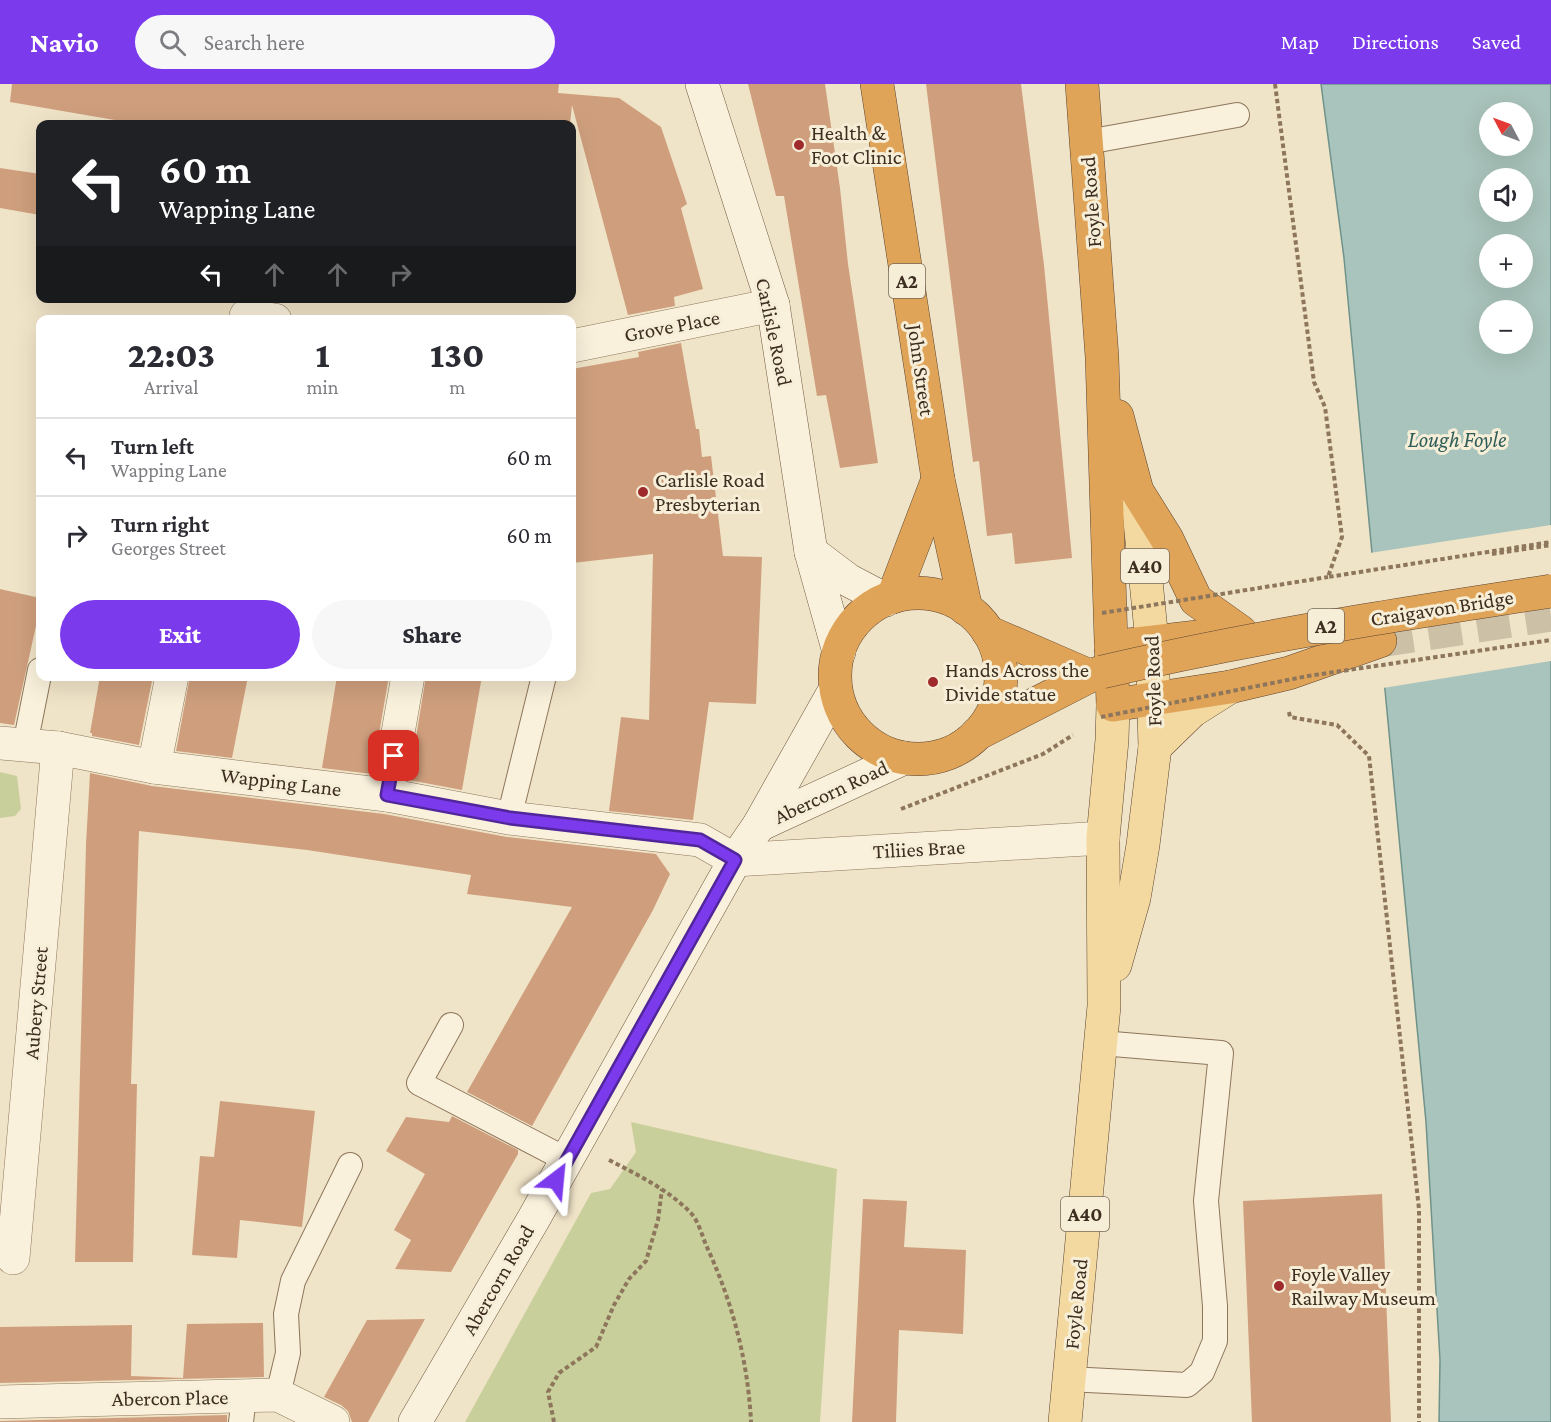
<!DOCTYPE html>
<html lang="en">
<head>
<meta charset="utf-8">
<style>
	:root { --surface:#fff; --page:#f7f7f7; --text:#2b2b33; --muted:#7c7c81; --line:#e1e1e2; --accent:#7c3aed }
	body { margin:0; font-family:"Crimson Pro",serif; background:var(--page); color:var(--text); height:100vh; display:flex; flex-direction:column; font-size:22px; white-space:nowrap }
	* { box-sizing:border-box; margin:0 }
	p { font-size:20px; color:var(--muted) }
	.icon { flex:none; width:33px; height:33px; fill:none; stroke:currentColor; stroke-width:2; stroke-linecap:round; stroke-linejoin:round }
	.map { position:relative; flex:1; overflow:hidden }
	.panel { position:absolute; left:36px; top:231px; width:540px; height:366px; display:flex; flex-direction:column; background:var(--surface); border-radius:12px; box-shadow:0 6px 24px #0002 }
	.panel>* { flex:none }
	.banner { position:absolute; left:36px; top:36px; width:540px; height:183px; border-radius:12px; box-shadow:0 6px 24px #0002; background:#202124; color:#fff; overflow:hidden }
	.needle { width:39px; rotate:311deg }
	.fabs { position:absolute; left:1479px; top:18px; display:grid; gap:12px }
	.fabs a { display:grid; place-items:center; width:54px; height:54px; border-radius:50%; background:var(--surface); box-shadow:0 6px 24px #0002; font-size:30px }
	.pin { position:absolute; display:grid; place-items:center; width:51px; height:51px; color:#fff; margin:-26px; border-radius:12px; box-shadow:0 3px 9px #0006 }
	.me { position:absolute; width:66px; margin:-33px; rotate:29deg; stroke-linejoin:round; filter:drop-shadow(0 0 4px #0008) }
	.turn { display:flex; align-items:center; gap:21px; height:126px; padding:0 24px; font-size:27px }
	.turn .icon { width:78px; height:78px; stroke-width:2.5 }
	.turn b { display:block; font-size:42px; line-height:51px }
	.lanes { display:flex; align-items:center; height:57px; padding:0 24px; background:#0003; justify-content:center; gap:30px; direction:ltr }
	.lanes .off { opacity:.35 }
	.eta { display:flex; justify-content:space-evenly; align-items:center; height:102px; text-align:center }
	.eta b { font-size:36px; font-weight:800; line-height:42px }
	.button { display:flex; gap:12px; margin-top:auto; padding:12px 24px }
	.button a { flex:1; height:69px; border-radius:36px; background:var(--accent); color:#fff; font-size:24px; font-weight:800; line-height:69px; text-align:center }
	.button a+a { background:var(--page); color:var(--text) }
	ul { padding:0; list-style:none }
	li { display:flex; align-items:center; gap:18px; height:78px; padding:0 24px; border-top:2px solid var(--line) }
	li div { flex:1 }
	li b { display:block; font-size:22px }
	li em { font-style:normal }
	header { display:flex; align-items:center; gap:36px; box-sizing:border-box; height:84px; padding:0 30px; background:var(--accent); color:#fff }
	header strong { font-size:28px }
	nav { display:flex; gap:33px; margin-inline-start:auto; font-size:21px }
	.search { width:420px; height:54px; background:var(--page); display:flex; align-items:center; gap:15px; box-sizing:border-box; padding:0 21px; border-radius:33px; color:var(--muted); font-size:22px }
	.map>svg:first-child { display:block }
	.green { fill:#c9cf9b }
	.water { fill:#a9c4bc; stroke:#6f938a; stroke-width:1.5; fill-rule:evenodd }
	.pier { fill:#f0e4c8 }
	.building { fill:#cf9f7d }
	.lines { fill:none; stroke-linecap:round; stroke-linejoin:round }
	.highway-tunnel { stroke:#ccc0a6; stroke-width:33; stroke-dasharray:33 16; stroke-linecap:butt }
	.lane-casing { stroke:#8d765c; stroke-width:26 }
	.street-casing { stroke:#8d765c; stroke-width:34 }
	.secondary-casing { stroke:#6f573f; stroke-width:34 }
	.primary-casing { stroke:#5b4430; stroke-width:34 }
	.highway-casing { stroke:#5b4430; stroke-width:34 }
	.path { stroke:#8d765c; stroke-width:4; stroke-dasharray:4.5 3; stroke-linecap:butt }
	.lane { stroke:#faf1dc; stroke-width:24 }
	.street { stroke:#faf1dc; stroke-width:33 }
	.secondary { stroke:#faf1dc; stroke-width:33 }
	.primary { stroke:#f3d9a0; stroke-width:33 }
	.highway { stroke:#e0a458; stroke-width:33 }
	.highway-bridge-casing { stroke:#5b4430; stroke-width:34; stroke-linecap:butt }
	.path-bridge { stroke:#8d765c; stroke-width:4; stroke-dasharray:4.5 3; stroke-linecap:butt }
	.highway-bridge { stroke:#e0a458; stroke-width:33 }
	.route-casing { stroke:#51269a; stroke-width:15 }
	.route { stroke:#7c3aed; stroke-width:10 }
	.poi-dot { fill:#9e2a2b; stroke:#f7eed8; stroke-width:2 }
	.labels { text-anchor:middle; stroke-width:6; stroke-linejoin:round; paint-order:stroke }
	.shield { fill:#f7eed8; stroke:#756857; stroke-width:1.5 }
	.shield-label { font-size:20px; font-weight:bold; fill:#3d2e20 }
	.poi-label { font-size:21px; fill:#3d2e20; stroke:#f7eed8; text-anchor:start }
	.street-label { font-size:21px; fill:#3d2e20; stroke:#f7eed8 }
	.water-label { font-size:22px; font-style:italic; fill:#2f5d5a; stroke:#f7eed8 }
</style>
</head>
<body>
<header>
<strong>Navio</strong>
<div class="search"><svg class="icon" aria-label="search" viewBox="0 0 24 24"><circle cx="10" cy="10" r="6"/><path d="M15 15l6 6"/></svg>Search here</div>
<nav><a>Map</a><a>Directions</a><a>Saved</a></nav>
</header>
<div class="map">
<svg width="1551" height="1338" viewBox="0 0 1551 1338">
	<rect width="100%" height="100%" fill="#f0e4c8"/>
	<g class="green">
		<polygon points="0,688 17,692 21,725 15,732 0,734"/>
		<polygon points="631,1038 837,1085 820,1338 465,1338 591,1109 610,1105 636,1068"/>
	</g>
	<path class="water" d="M1321 0H1551V1338H1439L1440 1276 1426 1038 1344 174ZM1490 28H1522V62H1490ZM1490 94H1522V128H1490ZM1490 160H1522V194H1490ZM1490 226H1522V260H1490Z"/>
	<polygon class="pier" points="1551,441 1551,577 1383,604 1370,469"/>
	<g class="building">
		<polygon points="12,0 559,0 558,9 619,14 661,43 687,120 681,124 703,205 674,213 675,222 628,231 572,21 570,40 138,40 10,18"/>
		<polygon points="748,0 825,0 840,104 848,180 878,379 840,384 826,311 817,312 784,112 776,112"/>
		<polygon points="926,0 1021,0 1044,181 1072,474 1015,480 1012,449 987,452 979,377 973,378"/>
		<polygon points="0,84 40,90 40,131 0,124"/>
		<polygon points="681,259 696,345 699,345 702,373 711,372 723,472 762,473 756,620 709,618 693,736 609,727 621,633 649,636 653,470 572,479 572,285 639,273 638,268"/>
		<polygon points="0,505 40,514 40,524 14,641 0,639"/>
		<polygon points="100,592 153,592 139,661 92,652 92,649 90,649"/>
		<polygon points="190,592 248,592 232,674 176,667"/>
		<polygon points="337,592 389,592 372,690 322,684"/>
		<polygon points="426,592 482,592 462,706 409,696"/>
		<polygon points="90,689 152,702 384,730 507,753 656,770 670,790 653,826 532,1042 467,1008 572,823 467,810 471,791 307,766 139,747 131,1000 137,1000 133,1178 75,1178 86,760"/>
		<polygon points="220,1017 315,1027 302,1143 240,1136 237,1174 192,1171 200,1072 214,1073"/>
		<polygon points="452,1032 518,1066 518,1070 451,1188 395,1185 411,1156 394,1146 425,1090 386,1067 406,1033 449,1038"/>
		<polygon points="1382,1110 1391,1338 1252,1338 1243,1117"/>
		<polygon points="863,1115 907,1117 904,1163 966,1166 963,1250 899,1246 896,1338 852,1338"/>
		<polygon points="425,1235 368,1338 352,1338 348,1327 341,1321 324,1313 367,1236"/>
		<polygon points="263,1239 264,1293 0,1299 0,1243 132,1241 131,1292 183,1294 187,1240"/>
		<polygon points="227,1331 227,1338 0,1338 0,1337"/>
	</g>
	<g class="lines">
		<polyline class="highway-tunnel" points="1380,557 1551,531"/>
		<defs>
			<g id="lane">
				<polyline points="1087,58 1237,31"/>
				<polyline points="25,661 40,586"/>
				<polyline points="509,734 544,592"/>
				<polyline points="451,941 419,999 567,1076"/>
				<polyline points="1068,1295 1187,1301 1202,1288 1215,1257 1215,1222 1206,1117 1221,969 1101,959"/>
				<polyline points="278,1311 288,1269 286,1230 293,1197 350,1081"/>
				<polyline points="241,1338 244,1313"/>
			</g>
			<g id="street">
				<polyline points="246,232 275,236"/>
				<polyline points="572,262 773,221"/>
				<polyline points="0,659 58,664 154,683 387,711 509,734 700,756 735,776 1103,754"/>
				<polyline points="154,683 172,592"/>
				<polyline points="387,711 408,592"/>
				<polyline points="13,1174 58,664"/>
				<polyline points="0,1318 278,1311 333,1338"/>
			</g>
			<g id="secondary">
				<polyline points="702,0 773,221 811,468 839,568"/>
				<polyline points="811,468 848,496 886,516"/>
				<polyline points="759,741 904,674"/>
				<polyline points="415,1338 533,1136 735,776 759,741 835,606"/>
			</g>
			<g id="primary">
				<polyline points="1155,663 1192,627 1230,603"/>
				<polyline points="1115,881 1134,814 1143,761 1155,663 1152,557 1137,407"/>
				<polyline points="1065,1338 1104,922 1103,754 1112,656 1113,621"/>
			</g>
			<g id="highway">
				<polyline points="877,0 938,395 966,525"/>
				<polyline points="1082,0 1102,273 1113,621 1230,603 1289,589 1380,557"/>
				<polyline points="1117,332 1137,407 1167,455 1196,516 1241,548"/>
				<circle cx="918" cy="592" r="83"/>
				<polyline points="893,513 938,395"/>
				<polyline points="988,548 1090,592"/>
				<polyline points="1111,563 1223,550"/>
				<polyline points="977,650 1090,592 1102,588"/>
			</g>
		</defs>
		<use href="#lane" class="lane-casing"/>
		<use href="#street" class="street-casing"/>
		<use href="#secondary" class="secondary-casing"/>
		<use href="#primary" class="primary-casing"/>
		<use href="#highway" class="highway-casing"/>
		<g class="path">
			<polyline points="1275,0 1314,298 1325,323 1342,453 1328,493 1551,458"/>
			<polyline points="1492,470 1551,461"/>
			<polyline points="1289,628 1290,633 1337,641 1369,672 1419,1125 1419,1338"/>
			<polyline points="901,725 1043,670 1073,651"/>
			<path d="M609 1076C638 1091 667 1105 690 1128 698 1136 702 1151 706 1161 732 1217 748 1276 751 1338"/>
			<polyline points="554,1338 548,1308 559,1289 596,1263 614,1221 629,1195 646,1177 658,1136 662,1105"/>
		</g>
		<use href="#lane" class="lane"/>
		<use href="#street" class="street"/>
		<use href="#secondary" class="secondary"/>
		<use href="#primary" class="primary"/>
		<use href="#highway" class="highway"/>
		<defs>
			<path id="highway-bridge" d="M1102 588C1251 553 1401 530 1551 507"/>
		</defs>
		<use href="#highway-bridge" class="highway-bridge-casing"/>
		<g class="path-bridge">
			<polyline points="1102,529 1328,493"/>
			<polyline points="1101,633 1308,592 1551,556"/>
		</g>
		<use href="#highway-bridge" class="highway-bridge"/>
	</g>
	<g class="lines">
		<defs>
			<polyline id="route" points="394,672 387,711 510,734 700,756 735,776 556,1096"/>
		</defs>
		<use href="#route" class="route-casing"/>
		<use href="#route" class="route"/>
	</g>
	<g class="poi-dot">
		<circle cx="799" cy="61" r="6"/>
		<circle cx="643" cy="408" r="6"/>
		<circle cx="933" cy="598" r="6"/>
		<circle cx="1279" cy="1202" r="6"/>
	</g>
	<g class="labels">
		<g class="shield">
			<rect x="889" y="180" width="36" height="34" rx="4.5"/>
			<rect x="1121" y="465" width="48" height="34" rx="4.5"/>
			<rect x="1308" y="525" width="36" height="34" rx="4.5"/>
			<rect x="1061" y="1113" width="48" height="34" rx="4.5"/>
		</g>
		<g class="shield-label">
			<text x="907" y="204">A2</text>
			<text x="1145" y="489">A40</text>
			<text x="1326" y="549">A2</text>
			<text x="1085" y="1137">A40</text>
		</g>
		<g class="poi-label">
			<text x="811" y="56">Health &amp;<tspan x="811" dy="24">Foot Clinic</tspan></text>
			<text x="655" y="403">Carlisle Road<tspan x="655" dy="24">Presbyterian</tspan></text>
			<text x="945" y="593">Hands Across the<tspan x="945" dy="24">Divide statue</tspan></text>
			<text x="1291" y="1197">Foyle Valley<tspan x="1291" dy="24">Railway Museum</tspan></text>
		</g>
		<g class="street-label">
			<text transform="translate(1091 118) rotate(-94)" y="7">Foyle Road</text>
			<text transform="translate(672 242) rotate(-11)" y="7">Grove Place</text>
			<text transform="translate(774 248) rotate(78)" y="7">Carlisle Road</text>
			<text transform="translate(921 286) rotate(82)" y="7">John Street</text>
			<text transform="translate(1442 524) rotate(-9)" y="7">Craigavon Bridge</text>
			<text transform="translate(1153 597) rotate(-92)" y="7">Foyle Road</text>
			<text transform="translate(281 698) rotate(7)" y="7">Wapping Lane</text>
			<text transform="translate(831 708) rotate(-25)" y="7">Abercorn Road</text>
			<text transform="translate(919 765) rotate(-3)" y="7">Tiliies Brae</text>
			<text transform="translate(36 919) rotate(-85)" y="7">Aubery Street</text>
			<text transform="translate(498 1196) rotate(-60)" y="7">Abercorn Road</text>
			<text transform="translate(1076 1220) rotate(-84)" y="7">Foyle Road</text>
			<text transform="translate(170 1314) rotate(-1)" y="7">Abercon Place</text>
		</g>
		<g class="water-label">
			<text x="1457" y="363">Lough Foyle</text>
		</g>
	</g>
</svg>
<div class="fabs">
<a><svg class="needle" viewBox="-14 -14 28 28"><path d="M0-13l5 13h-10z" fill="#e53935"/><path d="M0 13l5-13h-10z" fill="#7c7c81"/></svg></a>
<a><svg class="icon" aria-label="sound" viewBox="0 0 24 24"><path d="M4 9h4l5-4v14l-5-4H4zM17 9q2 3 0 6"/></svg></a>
<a>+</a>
<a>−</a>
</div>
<div class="pin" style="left:394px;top:672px;background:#d93025"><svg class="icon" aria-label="arrive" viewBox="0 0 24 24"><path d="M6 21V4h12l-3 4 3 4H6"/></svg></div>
<svg class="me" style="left:556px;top:1096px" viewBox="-20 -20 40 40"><path d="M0-17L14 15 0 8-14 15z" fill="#7c3aed" stroke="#fff" stroke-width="4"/></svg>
<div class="banner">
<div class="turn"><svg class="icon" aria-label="left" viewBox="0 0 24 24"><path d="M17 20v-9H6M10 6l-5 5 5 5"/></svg><div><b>60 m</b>Wapping Lane</div></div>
<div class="lanes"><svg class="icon" aria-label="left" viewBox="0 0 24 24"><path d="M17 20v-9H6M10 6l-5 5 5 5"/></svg><svg class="icon off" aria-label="ahead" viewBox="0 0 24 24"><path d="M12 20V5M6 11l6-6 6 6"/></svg><svg class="icon off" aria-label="ahead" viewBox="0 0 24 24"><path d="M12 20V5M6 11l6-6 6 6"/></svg><svg class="icon off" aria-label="right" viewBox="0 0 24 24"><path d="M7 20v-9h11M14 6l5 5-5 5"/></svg></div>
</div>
<section class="panel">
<div class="eta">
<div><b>22:03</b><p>Arrival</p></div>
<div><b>1</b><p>min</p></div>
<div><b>130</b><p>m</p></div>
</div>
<ul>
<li><svg class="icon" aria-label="left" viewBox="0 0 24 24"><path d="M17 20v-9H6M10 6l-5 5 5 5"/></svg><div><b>Turn left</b><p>Wapping Lane</p></div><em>60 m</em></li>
<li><svg class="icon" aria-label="right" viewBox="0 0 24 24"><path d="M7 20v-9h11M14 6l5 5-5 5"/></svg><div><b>Turn right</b><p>Georges Street</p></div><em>60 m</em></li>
</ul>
<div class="button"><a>Exit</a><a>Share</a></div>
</section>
</div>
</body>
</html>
